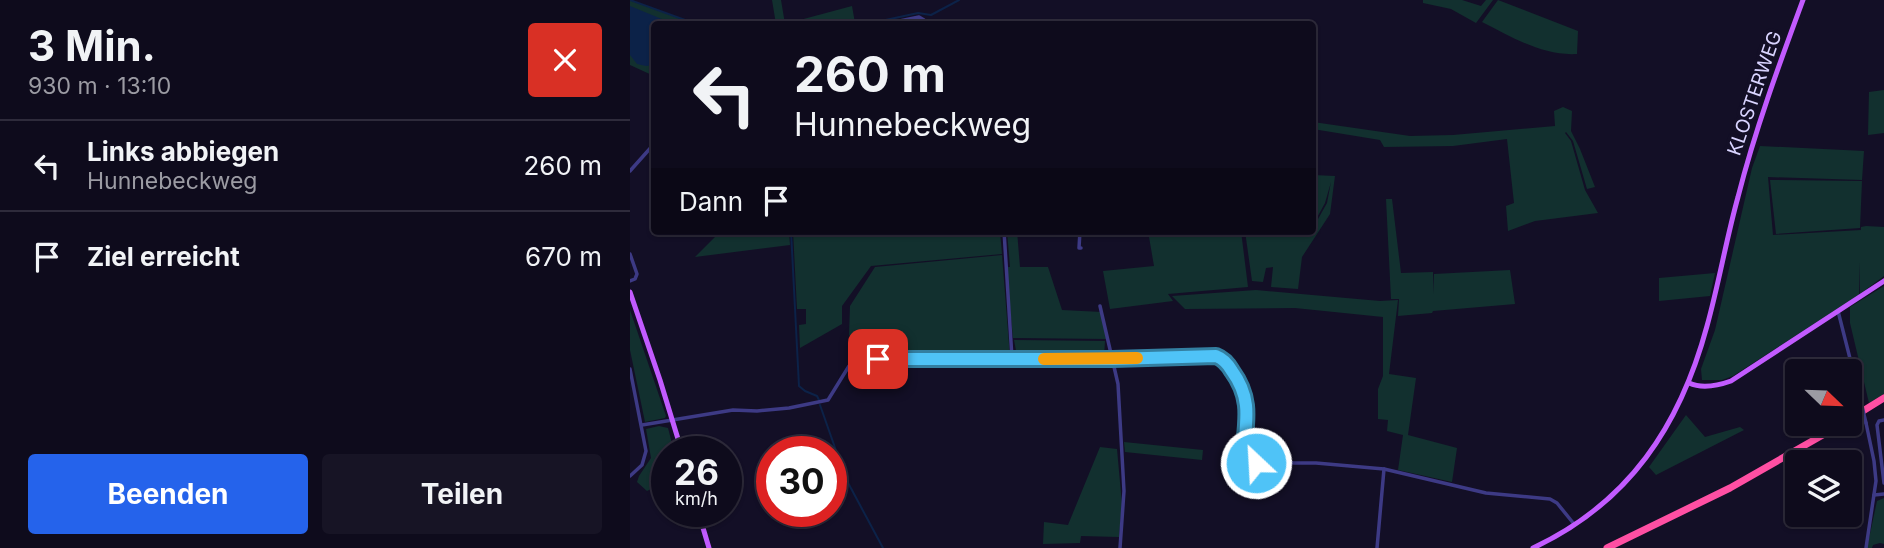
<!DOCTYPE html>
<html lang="de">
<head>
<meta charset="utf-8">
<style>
	:root { --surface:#0e0b1c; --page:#171425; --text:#f1f3f6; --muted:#9b9ba3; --line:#2e2b3b; --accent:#2563eb }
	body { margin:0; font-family:Inter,sans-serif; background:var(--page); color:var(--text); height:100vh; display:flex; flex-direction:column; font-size:26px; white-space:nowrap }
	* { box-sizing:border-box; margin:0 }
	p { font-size:23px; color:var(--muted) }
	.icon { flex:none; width:38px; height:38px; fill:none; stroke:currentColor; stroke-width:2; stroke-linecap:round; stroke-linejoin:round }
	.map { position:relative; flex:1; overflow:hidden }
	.drawer { display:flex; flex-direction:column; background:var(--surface); width:630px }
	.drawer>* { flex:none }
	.top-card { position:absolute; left:21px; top:21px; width:665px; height:214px; border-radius:7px; box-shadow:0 2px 5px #0004,0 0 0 2px var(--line); background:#0e0b1c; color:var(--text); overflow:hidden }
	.needle { width:46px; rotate:113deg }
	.controls { position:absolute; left:1155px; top:359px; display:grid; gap:14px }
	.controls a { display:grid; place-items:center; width:77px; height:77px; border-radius:7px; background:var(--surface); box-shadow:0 2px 5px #0004,0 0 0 2px var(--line); font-size:35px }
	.speed { position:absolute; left:21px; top:436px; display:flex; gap:14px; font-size:35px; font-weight:700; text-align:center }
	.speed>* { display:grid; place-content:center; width:91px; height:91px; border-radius:50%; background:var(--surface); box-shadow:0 2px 5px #0004,0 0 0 2px var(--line); line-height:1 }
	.speed small { font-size:18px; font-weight:400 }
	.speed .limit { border:10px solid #d22; background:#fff; color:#111 }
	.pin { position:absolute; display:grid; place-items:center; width:60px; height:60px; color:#fff; margin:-30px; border-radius:14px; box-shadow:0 4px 10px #0006 }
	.me { position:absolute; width:77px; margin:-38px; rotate:335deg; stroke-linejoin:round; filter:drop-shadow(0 0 5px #0008) }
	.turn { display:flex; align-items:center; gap:24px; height:147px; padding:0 28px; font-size:32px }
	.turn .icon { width:91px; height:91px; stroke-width:2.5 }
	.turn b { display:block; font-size:49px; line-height:60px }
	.then { display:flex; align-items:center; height:66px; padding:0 28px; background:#0003; gap:14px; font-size:26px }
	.round { display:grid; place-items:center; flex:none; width:74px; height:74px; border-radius:7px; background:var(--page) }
	.overview { display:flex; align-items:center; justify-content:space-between; height:119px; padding:0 28px }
	h1 { font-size:42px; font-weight:700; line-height:52px }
	.button { display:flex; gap:14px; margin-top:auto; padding:14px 28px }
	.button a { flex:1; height:80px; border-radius:7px; background:var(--accent); color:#fff; font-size:28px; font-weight:700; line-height:80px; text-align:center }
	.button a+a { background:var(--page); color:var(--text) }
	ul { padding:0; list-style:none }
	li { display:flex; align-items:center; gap:21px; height:91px; padding:0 28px; border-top:2px solid var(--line) }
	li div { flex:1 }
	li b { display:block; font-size:26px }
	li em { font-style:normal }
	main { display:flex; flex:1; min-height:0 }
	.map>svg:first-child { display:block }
	.green { fill:#12302f }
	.water { fill:#0c2248 }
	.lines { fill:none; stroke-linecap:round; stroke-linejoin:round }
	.stream { stroke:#0c2248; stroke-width:2 }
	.minor { stroke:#3d3a85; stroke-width:3.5 }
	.major { stroke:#c25bff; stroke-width:5 }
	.highway { stroke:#ff4fa3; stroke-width:7 }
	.minor-bridge { stroke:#3d3a85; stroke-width:3.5 }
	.route-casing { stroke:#337fa1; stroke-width:18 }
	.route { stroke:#4fc3f7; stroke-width:12 }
	.slow { stroke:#f59e0b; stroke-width:12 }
	.labels { text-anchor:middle; stroke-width:7; stroke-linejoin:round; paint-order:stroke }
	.street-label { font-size:19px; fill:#d9d4ff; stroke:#130f26 }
</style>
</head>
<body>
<main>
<section class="drawer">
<div class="overview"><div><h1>3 Min.</h1><p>930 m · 13:10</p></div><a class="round" style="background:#d93025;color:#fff"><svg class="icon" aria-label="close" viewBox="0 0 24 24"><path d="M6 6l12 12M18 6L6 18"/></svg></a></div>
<ul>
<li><svg class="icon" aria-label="left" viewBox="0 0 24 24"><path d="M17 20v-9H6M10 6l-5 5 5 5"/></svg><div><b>Links abbiegen</b><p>Hunnebeckweg</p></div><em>260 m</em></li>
<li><svg class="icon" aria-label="arrive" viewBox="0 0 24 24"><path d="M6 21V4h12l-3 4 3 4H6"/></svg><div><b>Ziel erreicht</b></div><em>670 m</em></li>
</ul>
<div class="button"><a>Beenden</a><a>Teilen</a></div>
</section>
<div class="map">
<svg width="1254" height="548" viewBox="0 0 1254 548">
	<rect width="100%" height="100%" fill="#130f26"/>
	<g class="green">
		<polygon points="0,0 65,24 24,24 24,76 0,65"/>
		<polygon points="142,0 151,0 155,24 222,6 225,23 224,24 146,24"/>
		<polygon points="793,0 832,0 851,6 856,0 863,0 846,23 821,9 793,3"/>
		<path d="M868 0 948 31 947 54C912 56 882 37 852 22Z"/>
		<polygon points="1254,90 1254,133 1238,135 1239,92"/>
		<polygon points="933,107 942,111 941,131 950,149 965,187 957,189 943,141 936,132 935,133 941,141 955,190 968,213 905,221 878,231 876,206 884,203 877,139 823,146 754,147 750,140 683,129 683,122 780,136 823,135 925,126 924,111"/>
		<polygon points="1130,146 1234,151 1232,180 1138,177 1143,235 1231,230 1231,227 1236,226 1254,227 1254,276 1230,294 1230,262 1229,295 1103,376 1092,380 1072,380 1071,369 1085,330 1122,168"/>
		<polygon points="683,175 705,176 700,214 672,257 668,289 641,287 643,267 636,268 633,282 622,281 615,231 682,231 683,228 697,203 701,182 695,203 683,225"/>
		<polygon points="1140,180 1232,181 1230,228 1146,234"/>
		<polygon points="756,199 762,199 771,273 803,272 803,294 804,274 880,270 885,304 803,311 802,313 768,316 769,299 761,299"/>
		<polygon points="91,231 159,231 160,245 65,257"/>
		<polygon points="163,231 370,231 372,254 241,266 212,306 212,324 170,348 169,325 176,324 176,309 167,309"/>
		<polygon points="377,231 387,231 390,267 418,267 432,310 472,312 478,339 383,338 376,267 380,267"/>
		<polygon points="518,231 611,231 618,287 538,294 543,301 480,309 473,271 524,266"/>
		<polygon points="372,255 380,357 232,356 219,335 220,306 245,267"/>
		<polygon points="1085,273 1080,296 1029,301 1029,278"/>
		<polygon points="1254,286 1254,394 1239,403 1220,323 1220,307"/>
		<polygon points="626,290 750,301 768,300 759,374 786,378 778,435 827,448 822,482 768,470 773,435 757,431 758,420 748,419 748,389 753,376 753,317 665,308 555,309 542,296"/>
		<polygon points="0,310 36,416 35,418 15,422 0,350"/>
		<polygon points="384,340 475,341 474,356 387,356"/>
		<polygon points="1056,415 1075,437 1110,427 1114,430 1026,475 1019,467"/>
		<polygon points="29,426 38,428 44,451 37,452 37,502 31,484 17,491 7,482 9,476 21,458 16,429"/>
		<polygon points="494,442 573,450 572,460 495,452"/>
		<polygon points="470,447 487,449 492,504 489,537 451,536 450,543 413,544 414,522 438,525"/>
		<polygon points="1254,498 1254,544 1250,543 1243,545 1242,548 1237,548 1247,501"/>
	</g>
	<polygon class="water" points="0,6 44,24 24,24 24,65 16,66 7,64 0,55"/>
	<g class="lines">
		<g class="stream">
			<polyline points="0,0 66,24"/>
			<polyline points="237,24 288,13 301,15 329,0"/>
			<polyline points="161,231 169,386 175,391 187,396 189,400"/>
			<polyline points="190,405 216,479 253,548"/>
		</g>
		<g class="minor">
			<polyline points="255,24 289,17 294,20 297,24"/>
			<polyline points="0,171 24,144"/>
			<polyline points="374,231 382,358"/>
			<polyline points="450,231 449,248 451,248"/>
			<polyline points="0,254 7,274 5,279 0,281"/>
			<polyline points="470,306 488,384 494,491 490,548"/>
			<polyline points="1208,311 1231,402"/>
			<polyline points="0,369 16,451 12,465 0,476"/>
			<polyline points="1254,420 1249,421 1247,425 1254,483"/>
			<polyline points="1236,423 1244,461 1246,481 1236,548"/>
			<path d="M12 425 103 410 127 411 159 408 198 400 219 366 232 359H483L586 356C594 359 597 364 602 370 622 397 617 425 613 456L615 461 626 463H686L754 469 856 493 920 499 927 503 944 524"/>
			<polyline points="1244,495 1254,494"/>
			<polyline points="747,548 754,469"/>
		</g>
		<g class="major">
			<polyline points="0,292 30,380 52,452"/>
			<path d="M1059 383C1072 389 1087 386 1101 381L1254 281"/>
			<polyline points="68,511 79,548"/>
			<path d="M903 548C999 503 1050 426 1077 326 1089 283 1096 240 1108 197 1125 130 1149 65 1173 0"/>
		</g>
		<g class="highway">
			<polyline points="1220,419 1254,398"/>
			<polyline points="977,548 1100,488 1212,424"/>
		</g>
		<polyline class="minor-bridge" points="1231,402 1236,423"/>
	</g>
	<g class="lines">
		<defs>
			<path id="route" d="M248 359H483L586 356C594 359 598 364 602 371 624 401 615 425 613 458L615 461 626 463"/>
		</defs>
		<use href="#route" class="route-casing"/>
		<use href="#route" class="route"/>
		<polyline class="slow" points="414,359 507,358"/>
	</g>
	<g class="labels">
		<g class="street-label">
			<text transform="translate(1124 93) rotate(-71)" y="7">KLOSTERWEG</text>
		</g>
	</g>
</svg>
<div class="controls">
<a><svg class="needle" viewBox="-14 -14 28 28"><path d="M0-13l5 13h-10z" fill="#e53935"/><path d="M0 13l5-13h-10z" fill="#9b9ba3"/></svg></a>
<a><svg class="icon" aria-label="layers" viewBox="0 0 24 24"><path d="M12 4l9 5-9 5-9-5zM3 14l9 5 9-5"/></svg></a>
</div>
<div class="speed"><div>26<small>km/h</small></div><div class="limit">30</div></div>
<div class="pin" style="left:248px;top:359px;background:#d93025"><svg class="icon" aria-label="arrive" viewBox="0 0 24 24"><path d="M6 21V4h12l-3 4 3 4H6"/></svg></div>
<svg class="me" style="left:626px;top:463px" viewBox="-20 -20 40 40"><circle r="17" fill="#4fc3f7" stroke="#fff" stroke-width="3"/><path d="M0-11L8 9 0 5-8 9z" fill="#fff"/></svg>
<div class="top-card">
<div class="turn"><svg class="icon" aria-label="left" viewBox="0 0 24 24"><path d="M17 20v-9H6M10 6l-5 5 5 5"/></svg><div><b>260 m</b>Hunnebeckweg</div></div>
<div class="then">Dann<svg class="icon" aria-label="arrive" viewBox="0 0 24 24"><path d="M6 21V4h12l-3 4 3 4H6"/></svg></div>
</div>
</div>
</main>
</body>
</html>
